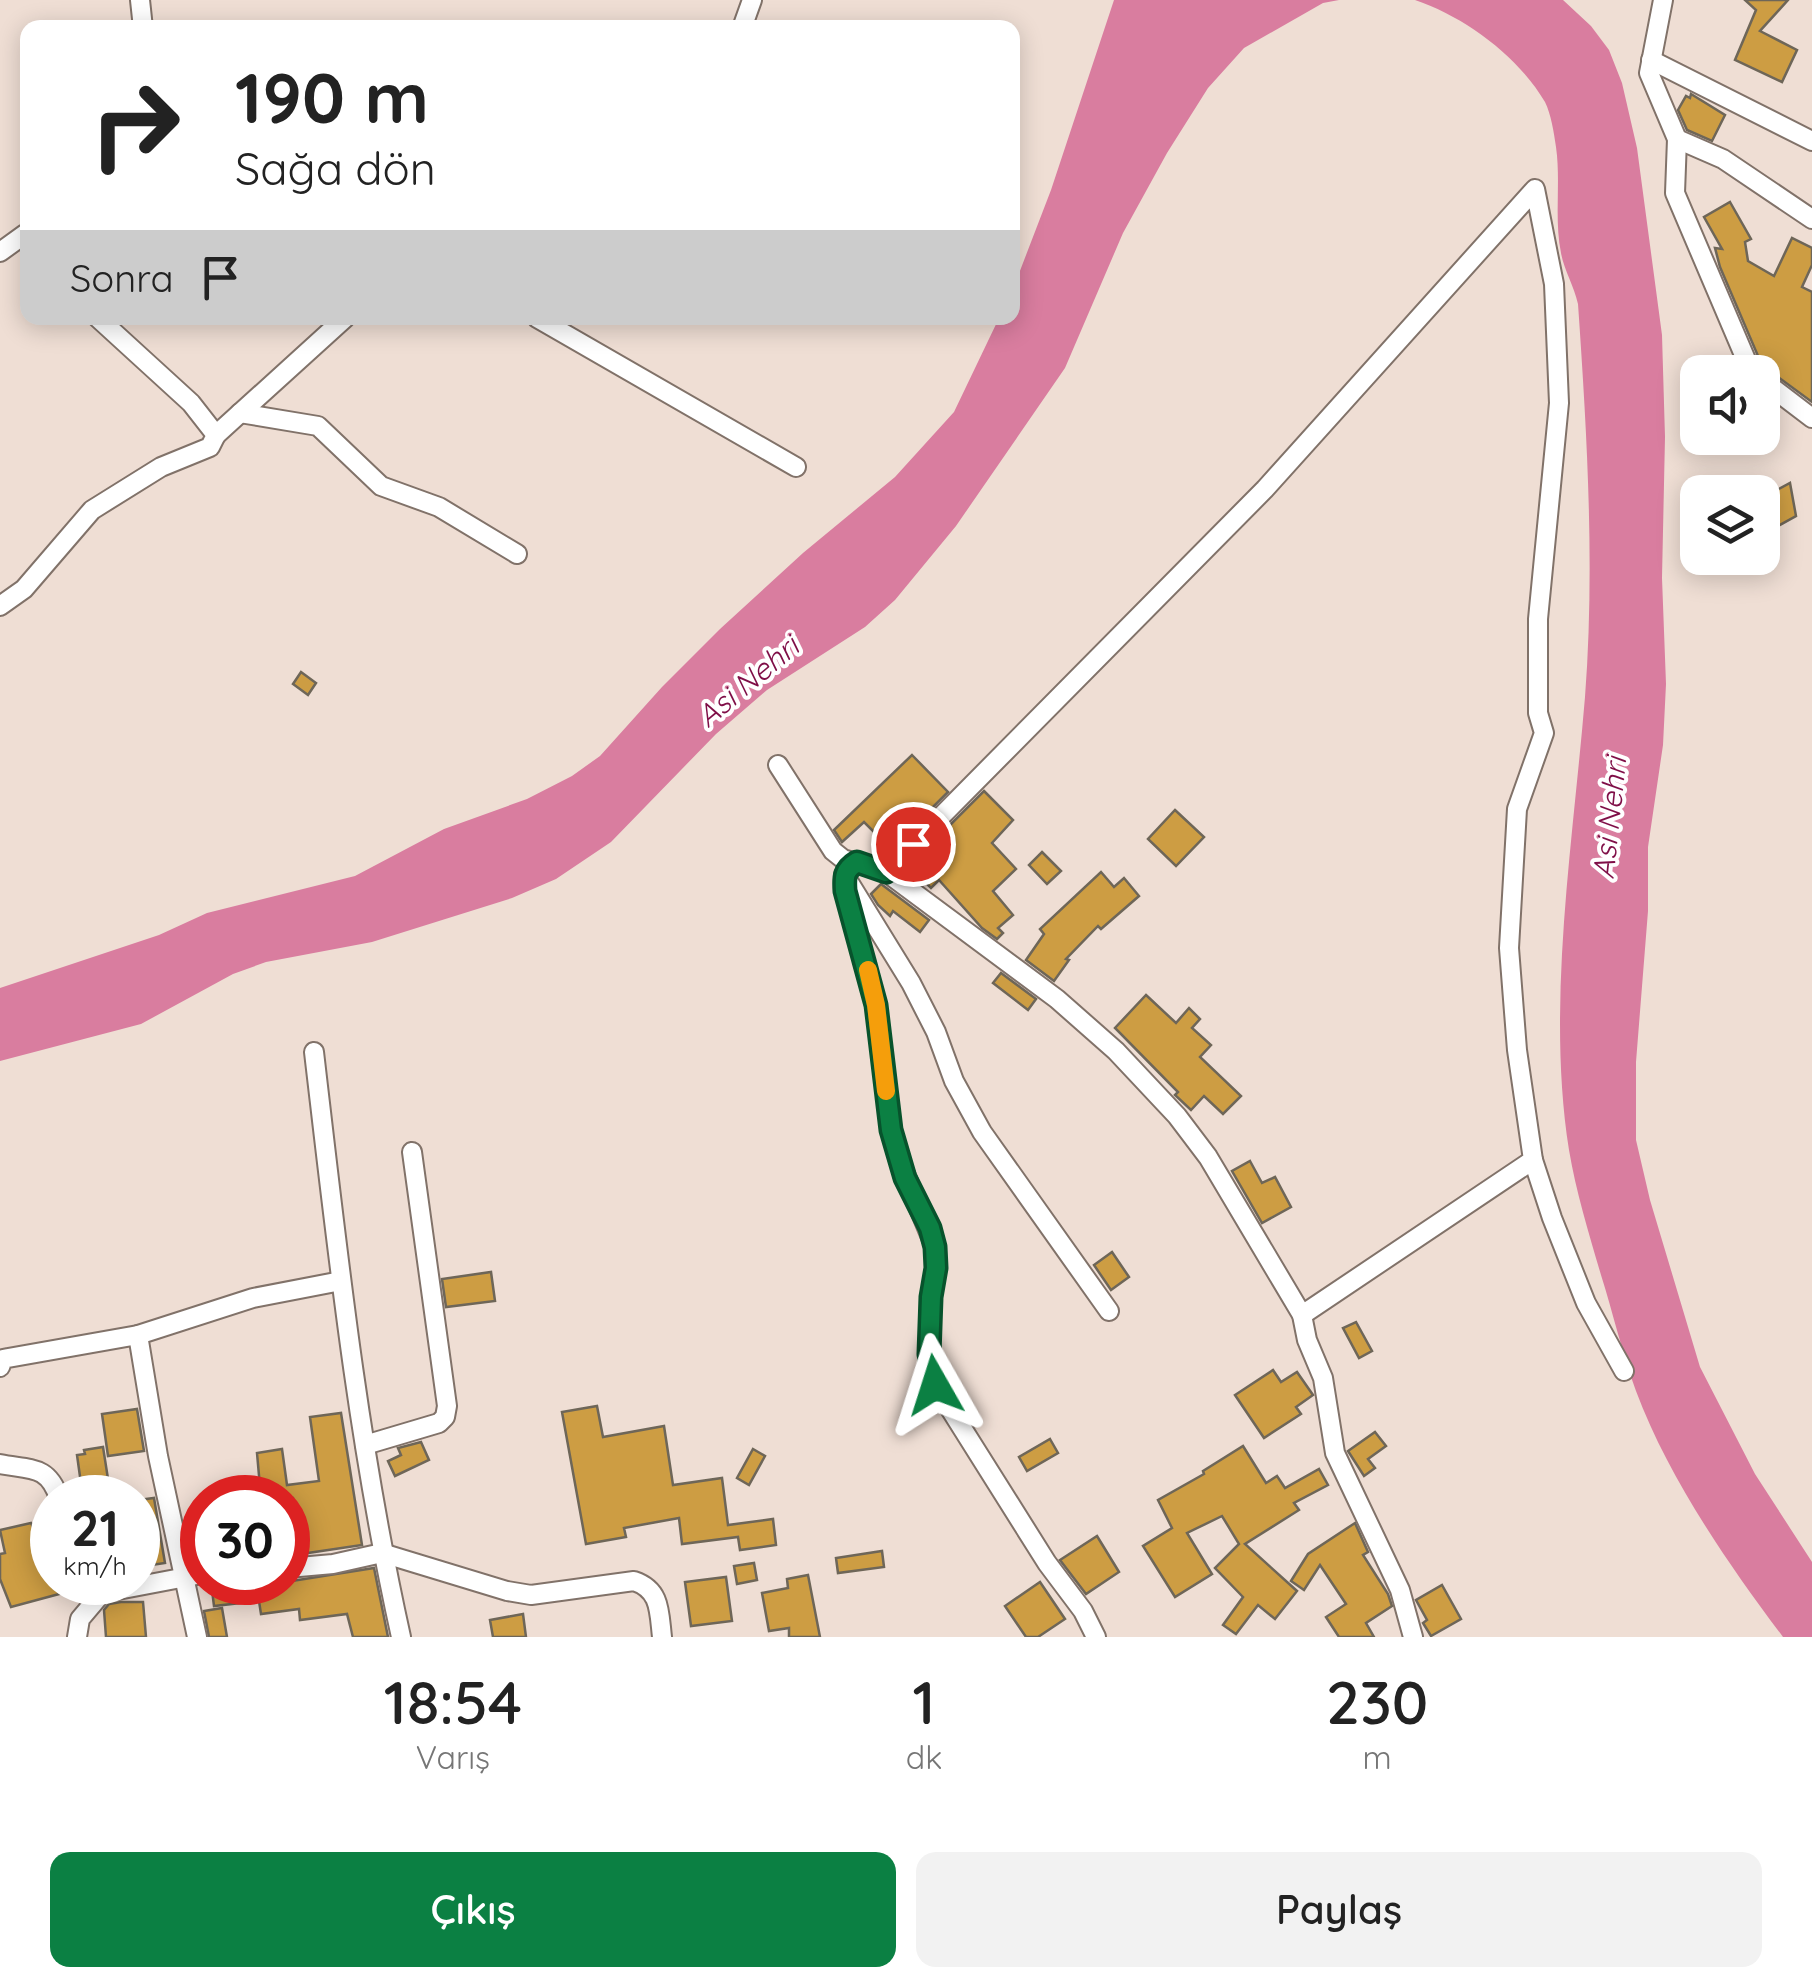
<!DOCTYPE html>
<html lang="tr">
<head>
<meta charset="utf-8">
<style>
	:root { --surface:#fff; --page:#f2f2f2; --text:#222; --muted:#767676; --accent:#0b8043 }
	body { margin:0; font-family:Quicksand,sans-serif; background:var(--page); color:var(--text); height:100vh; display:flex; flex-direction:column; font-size:38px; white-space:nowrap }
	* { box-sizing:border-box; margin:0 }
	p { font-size:32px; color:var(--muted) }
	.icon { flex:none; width:55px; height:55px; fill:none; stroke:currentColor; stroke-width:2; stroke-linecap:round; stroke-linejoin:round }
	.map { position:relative; height:1637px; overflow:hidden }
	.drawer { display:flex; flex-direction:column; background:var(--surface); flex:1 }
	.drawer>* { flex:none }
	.guide { position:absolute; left:20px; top:20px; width:1000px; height:305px; border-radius:20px; box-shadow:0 5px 25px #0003; background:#fff; color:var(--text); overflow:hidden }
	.fabs { position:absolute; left:1680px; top:355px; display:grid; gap:20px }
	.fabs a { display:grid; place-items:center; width:100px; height:100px; border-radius:20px; background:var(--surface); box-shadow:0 5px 25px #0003; font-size:50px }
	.speed { position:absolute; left:30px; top:1475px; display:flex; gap:20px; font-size:50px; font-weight:700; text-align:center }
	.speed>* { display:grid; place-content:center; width:130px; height:130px; border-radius:50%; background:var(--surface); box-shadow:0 5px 25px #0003; line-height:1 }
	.speed small { font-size:25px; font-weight:400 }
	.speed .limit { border:15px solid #d22; background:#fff; color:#111 }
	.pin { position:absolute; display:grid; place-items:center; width:85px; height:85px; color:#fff; margin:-42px; border:5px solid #fff; border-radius:50%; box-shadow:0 2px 10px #0007 }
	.me { position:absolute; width:110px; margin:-55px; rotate:354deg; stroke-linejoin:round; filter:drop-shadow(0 0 8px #0008) }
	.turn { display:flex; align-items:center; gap:35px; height:210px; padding:0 50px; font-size:45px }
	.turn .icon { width:130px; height:130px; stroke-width:2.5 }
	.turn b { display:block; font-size:70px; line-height:85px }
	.then { display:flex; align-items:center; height:95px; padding:0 50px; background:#0003; gap:20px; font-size:38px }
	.eta { display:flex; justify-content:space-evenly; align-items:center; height:170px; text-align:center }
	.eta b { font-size:60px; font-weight:600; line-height:70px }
	.button { display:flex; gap:20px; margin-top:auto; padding:20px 50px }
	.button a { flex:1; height:115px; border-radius:20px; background:var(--accent); color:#fff; font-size:40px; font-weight:600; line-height:115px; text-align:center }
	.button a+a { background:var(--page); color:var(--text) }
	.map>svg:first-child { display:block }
	.water { fill:#d97d9f }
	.building { fill:#cd9d43; stroke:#6e6658; stroke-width:2.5 }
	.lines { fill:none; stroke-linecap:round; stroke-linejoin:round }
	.street-casing { stroke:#817269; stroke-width:22 }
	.street { stroke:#fff; stroke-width:18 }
	.route-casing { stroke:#07532c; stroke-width:25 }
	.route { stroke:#0b8043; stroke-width:18 }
	.slow { stroke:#f59e0b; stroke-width:18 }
	.labels { text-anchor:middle; stroke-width:8; stroke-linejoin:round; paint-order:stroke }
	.water-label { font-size:30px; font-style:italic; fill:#7f0e47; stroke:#fff }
</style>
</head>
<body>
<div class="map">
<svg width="1812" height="1637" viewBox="0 0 1812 1637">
	<rect width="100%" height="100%" fill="#efded4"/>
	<g class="water">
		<polygon points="1114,0 1339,0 1323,3 1244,48 1208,88 1167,153 1123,233 1065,368 956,526 895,600 865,627 767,690 716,734 611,842 556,879 512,898 372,942 266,962 233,974 141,1024 0,1061 0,988 159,935 207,913 355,876 444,829 527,799 572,776 600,756 662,687 720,629 803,553 895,477 954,412 999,318 1012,318 1013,289 1051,190"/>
		<path d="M1415 0H1563L1591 26 1609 50 1622 83 1637 148 1662 335 1665 437 1662 578 1666 684 1663 745 1648 847V911L1636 1062V1140L1650 1200 1700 1367 1755 1474 1812 1562V1637H1783C1728 1564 1668 1477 1636 1391 1622 1353 1613 1313 1601 1275 1589 1234 1576 1192 1569 1150 1546 1005 1573 843 1585 697 1595 567 1587 434 1578 304 1574 286 1564 270 1561 253 1554 218 1561 182 1556 147 1554 133 1551 114 1545 102 1518 56 1465 17 1415 0Z"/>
	</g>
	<g class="building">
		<polygon points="1745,0 1788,0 1760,31 1797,50 1782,82 1735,60 1756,10"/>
		<polygon points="1691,94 1725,115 1712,141 1687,130 1678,110 1686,96 1690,98"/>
		<polygon points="1730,202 1751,239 1745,242 1748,261 1774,276 1792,238 1812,248 1812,265 1802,287 1812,292 1812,402 1767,369 1758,356 1720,267 1715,248 1722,249 1704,217"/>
		<polygon points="1790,483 1796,516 1769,531 1762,519 1762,498"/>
		<polygon points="301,672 316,683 308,695 293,684"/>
		<polygon points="912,755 948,792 922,818 916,812 885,843 864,822 842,842 834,830"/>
		<polygon points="984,791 1013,820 992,843 1016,869 993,891 1013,915 998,928 1003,933 997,939 982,928 939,880 931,888 909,866"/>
		<polygon points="1175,810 1204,837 1176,866 1148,839"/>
		<polygon points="1042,852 1061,871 1047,884 1029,865"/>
		<polygon points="1101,872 1114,887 1124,878 1139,896 1101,929 1098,926 1066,959 1069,960 1054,981 1026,960 1044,934 1040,929"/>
		<polygon points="881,884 929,920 920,932 893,911 890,916 878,905 871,894"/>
		<polygon points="1001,973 1036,999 1028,1010 993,983"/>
		<polygon points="1146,995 1176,1023 1189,1008 1200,1019 1192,1028 1211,1045 1200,1057 1241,1096 1223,1114 1204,1096 1191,1110 1175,1095 1178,1092 1115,1028"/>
		<polygon points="1250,1161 1262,1183 1275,1177 1291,1207 1262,1223 1232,1171"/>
		<polygon points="1112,1252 1129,1277 1111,1290 1094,1265"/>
		<polygon points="491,1272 495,1301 446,1307 442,1279"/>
		<polygon points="1356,1322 1372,1351 1359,1358 1343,1328"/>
		<polygon points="1273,1370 1281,1382 1297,1372 1313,1395 1296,1407 1301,1414 1264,1438 1235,1395"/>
		<polygon points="597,1406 603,1437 664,1426 673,1485 722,1478 728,1525 773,1519 776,1545 740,1550 738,1537 682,1544 679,1518 624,1528 626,1537 586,1544 562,1412"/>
		<polygon points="137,1409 144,1451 108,1456 102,1414"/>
		<polygon points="341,1413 362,1545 301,1554 293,1498 261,1498 257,1453 282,1449 287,1485 319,1481 310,1417"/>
		<polygon points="1375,1432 1386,1446 1368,1459 1375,1468 1364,1476 1348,1451"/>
		<polygon points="1050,1439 1058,1453 1027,1471 1019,1457"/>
		<polygon points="421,1442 429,1460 395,1476 388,1461 401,1455 398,1448"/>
		<polygon points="1243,1446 1266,1483 1277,1476 1285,1488 1319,1469 1328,1485 1294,1503 1299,1510 1245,1544 1297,1591 1275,1619 1258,1605 1236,1634 1223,1625 1243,1597 1215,1568 1239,1544 1222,1516 1187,1533 1212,1574 1175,1597 1143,1546 1172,1528 1158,1500 1204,1474 1203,1471"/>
		<polygon points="103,1447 111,1498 83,1498 77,1455 85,1454 84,1450"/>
		<polygon points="753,1449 765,1456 749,1485 737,1478"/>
		<polygon points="154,1498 165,1563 138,1567 138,1500"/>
		<polygon points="31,1523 41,1543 52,1540 52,1582 84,1582 85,1587 11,1607 0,1579 0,1554 5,1553 0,1530"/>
		<polygon points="1355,1523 1368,1552 1363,1555 1388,1594 1392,1606 1366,1623 1374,1637 1339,1637 1326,1617 1346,1604 1320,1565 1304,1590 1291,1581 1308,1554"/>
		<polygon points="1097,1536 1119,1572 1086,1594 1060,1560"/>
		<polygon points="882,1551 884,1567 838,1573 836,1558"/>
		<polygon points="754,1563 757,1580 737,1584 734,1566"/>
		<polygon points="374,1568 388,1637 353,1637 347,1614 300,1620 299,1609 261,1614 259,1601 214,1606 211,1582 254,1582 254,1587"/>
		<polygon points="808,1575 820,1637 789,1637 789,1628 769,1631 762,1593 788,1588 787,1579"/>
		<polygon points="726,1577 732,1621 691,1626 685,1582"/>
		<polygon points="1040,1582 1065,1619 1038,1637 1026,1637 1005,1606"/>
		<polygon points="1442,1585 1461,1619 1431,1636 1423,1623 1427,1620 1416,1600"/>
		<polygon points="121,1602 143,1602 146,1637 106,1637 104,1610 109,1604"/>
		<polygon points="222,1608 227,1637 209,1637 204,1611"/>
		<polygon points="523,1614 526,1637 493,1637 490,1620"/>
	</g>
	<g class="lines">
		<defs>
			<g id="street">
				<polyline points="140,0 143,28"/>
				<polyline points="1663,0 1649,73 1677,139 1675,193 1747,362 1755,372"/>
				<polyline points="742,28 752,0"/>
				<polyline points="1651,60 1812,141"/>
				<polyline points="1677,139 1723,159 1812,219"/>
				<polyline points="0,252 25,234"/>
				<polyline points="537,318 796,467"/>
				<polyline points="1762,380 1812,418"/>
				<polyline points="240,413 318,426 381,486 439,507 517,554"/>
				<polyline points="216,435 345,318"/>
				<polyline points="0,606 24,589 92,510 161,467 210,447 216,435 191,403 98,318"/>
				<polyline points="778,765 833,851 843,859 886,872 1057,999 1116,1051 1177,1116 1208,1157 1302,1315 1307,1340 1323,1378 1335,1453 1400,1590 1413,1637"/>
				<polyline points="857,863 844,875 845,891 876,1005 891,1130 898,1157 935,1247 936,1268 931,1297 929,1354 935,1385 1047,1563 1083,1611 1096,1637"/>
				<polyline points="886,872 1265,489 1535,189 1554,284 1559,403 1538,619 1538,713 1544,733 1517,809 1509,948 1517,1050 1533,1160 1302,1315"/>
				<polyline points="850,884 911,983 936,1032 954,1081 982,1132 1109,1311"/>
				<path d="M314 1052C337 1248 358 1444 401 1637"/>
				<polyline points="1533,1160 1552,1218 1586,1303 1624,1371"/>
				<polyline points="0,1367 3,1359 8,1358 138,1335"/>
				<polyline points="365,1445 439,1423 445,1417 447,1406 412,1152"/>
				<path d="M0 1464C31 1470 48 1465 59 1498"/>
				<path d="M288 1568 333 1564 382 1553 507 1591 531 1595 634 1581C661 1590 659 1612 662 1637"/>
				<polyline points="77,1637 80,1619 102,1593 202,1574"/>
				<polyline points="197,1637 158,1456 138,1335 253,1298 341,1281"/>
			</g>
		</defs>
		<use href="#street" class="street-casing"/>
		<use href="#street" class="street"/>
	</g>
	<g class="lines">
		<defs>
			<path id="route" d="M913 844 886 872 857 862C844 870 844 877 845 891L876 1005 891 1130 905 1178 930 1228 935 1247 936 1268 931 1297 929 1354 935 1385"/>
		</defs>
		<use href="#route" class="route-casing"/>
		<use href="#route" class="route"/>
		<polyline class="slow" points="868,970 876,1005 886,1091"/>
	</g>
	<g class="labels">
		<g class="water-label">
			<text transform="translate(748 682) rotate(-40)" y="10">Asi Nehri</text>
			<text transform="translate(1610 818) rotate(-84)" y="10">Asi Nehri</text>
		</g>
	</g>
</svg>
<div class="fabs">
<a><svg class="icon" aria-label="sound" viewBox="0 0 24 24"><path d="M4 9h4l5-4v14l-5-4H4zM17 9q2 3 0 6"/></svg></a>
<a><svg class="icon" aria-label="layers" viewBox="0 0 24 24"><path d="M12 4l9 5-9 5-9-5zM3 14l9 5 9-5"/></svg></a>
</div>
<div class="speed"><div>21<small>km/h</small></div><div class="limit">30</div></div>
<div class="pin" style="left:913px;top:844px;background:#d93025"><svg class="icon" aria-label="arrive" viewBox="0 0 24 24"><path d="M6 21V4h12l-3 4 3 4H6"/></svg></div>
<svg class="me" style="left:935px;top:1385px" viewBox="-20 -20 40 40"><path d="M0-17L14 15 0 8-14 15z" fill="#0b8043" stroke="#fff" stroke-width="4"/></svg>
<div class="guide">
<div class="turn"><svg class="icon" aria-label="right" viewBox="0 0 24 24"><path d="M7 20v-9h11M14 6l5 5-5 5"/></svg><div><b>190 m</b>Sağa dön</div></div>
<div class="then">Sonra<svg class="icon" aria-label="arrive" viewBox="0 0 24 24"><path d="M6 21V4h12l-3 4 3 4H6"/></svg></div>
</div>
</div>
<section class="drawer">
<div class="eta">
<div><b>18:54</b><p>Varış</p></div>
<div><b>1</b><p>dk</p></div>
<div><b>230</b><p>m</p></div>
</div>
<div class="button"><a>Çıkış</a><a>Paylaş</a></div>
</section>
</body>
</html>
